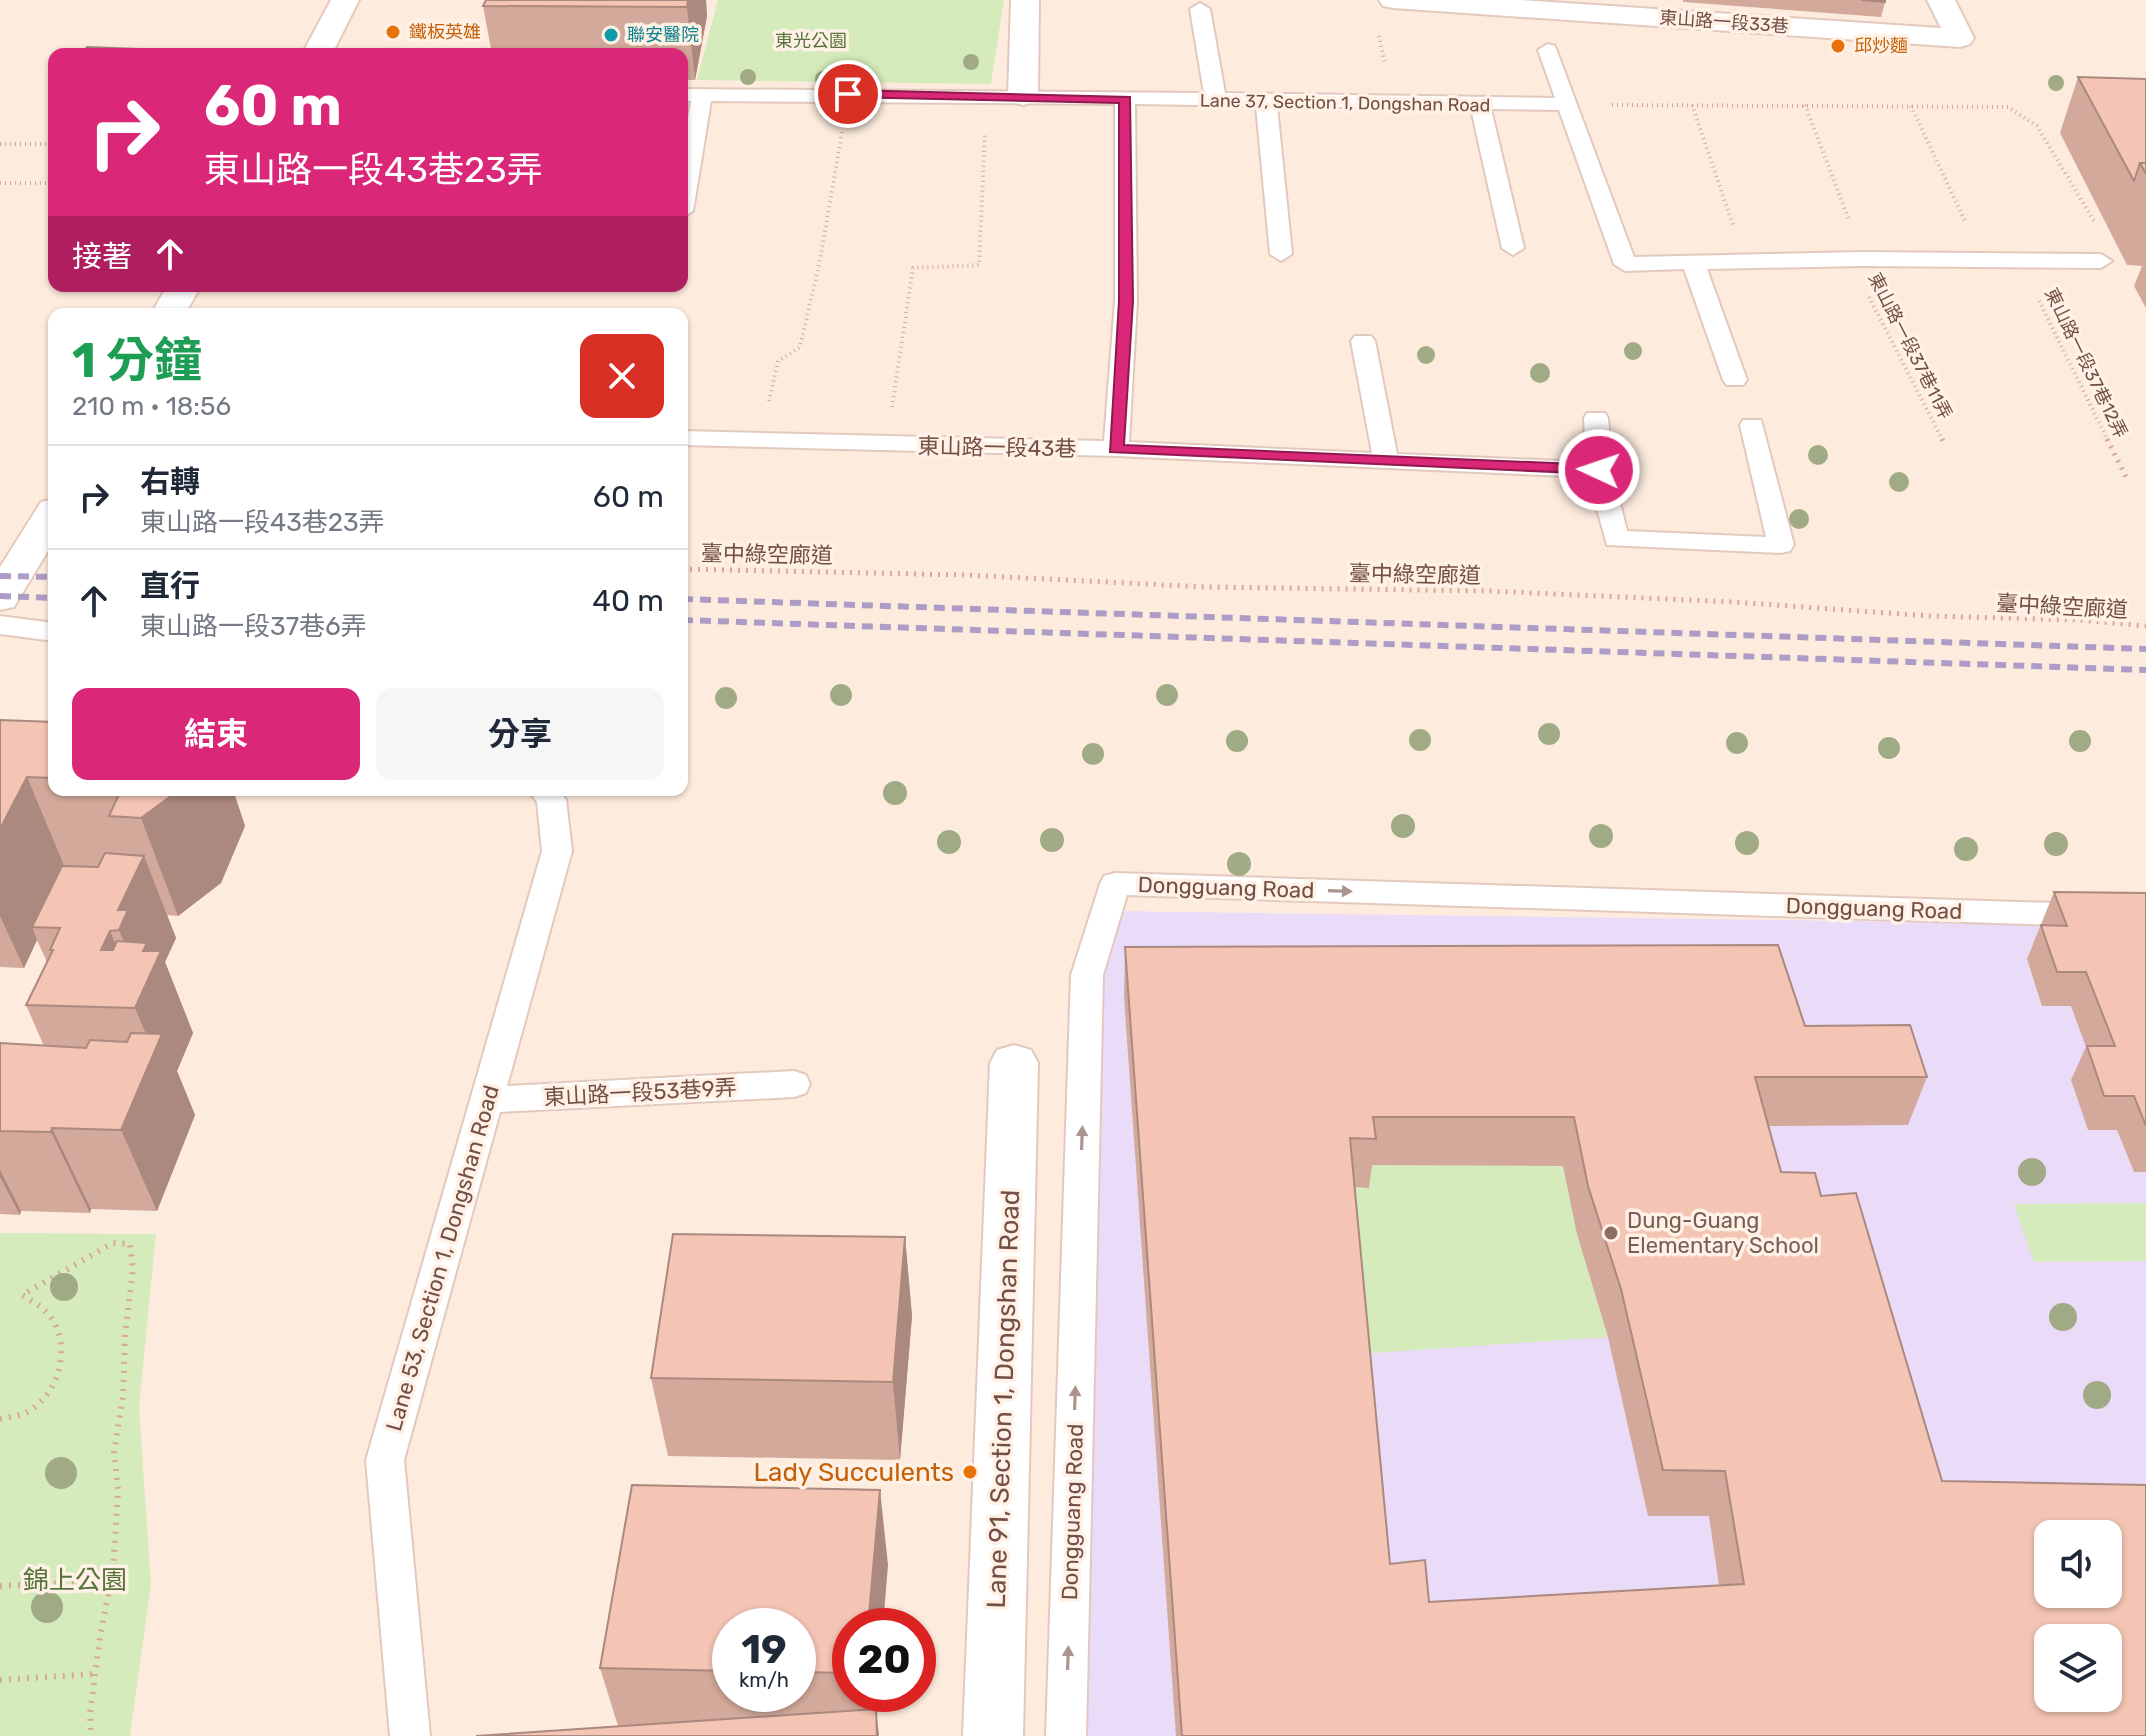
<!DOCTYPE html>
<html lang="zh-TW">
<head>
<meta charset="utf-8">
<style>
	:root { --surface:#fff; --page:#f6f6f7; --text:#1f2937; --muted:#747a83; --line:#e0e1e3; --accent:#db2777 }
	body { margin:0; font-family:Rubik,"Noto Sans TC",sans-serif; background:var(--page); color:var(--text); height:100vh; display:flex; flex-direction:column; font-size:30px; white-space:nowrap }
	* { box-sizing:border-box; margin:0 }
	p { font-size:26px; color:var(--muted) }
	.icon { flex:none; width:44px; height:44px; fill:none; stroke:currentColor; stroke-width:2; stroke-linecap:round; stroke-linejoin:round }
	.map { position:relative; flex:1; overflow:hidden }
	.sheet { position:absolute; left:48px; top:308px; width:640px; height:488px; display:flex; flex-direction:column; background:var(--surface); border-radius:16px; box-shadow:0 2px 6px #0004 }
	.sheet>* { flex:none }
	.top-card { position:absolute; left:48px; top:48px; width:640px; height:244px; border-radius:16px; box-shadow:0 2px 6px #0004; background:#db2777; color:#fff; overflow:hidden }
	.fabs { position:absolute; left:2034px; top:1520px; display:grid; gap:16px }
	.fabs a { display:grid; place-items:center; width:88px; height:88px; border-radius:16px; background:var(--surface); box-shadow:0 2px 6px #0004; font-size:40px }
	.speed { position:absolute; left:712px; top:1608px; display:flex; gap:16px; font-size:40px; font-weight:700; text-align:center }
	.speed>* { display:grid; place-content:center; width:104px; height:104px; border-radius:50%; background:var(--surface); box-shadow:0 2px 6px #0004; line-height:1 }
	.speed small { font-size:20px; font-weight:400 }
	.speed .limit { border:12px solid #d22; background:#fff; color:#111 }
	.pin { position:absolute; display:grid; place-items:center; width:68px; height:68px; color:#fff; margin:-34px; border:4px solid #fff; border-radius:50%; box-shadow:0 2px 8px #0007 }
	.me { position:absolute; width:88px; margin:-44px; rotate:273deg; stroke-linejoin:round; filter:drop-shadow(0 0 6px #0008) }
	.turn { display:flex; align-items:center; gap:28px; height:168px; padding:0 24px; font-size:36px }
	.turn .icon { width:104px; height:104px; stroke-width:2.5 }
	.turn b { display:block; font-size:56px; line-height:68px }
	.then { display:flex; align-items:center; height:76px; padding:0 24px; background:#0003; gap:16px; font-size:30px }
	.round { display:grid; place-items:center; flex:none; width:84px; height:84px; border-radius:16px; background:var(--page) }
	.head { display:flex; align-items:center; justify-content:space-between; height:136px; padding:0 24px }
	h1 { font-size:48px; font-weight:700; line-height:60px; color:#1e9e55 }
	.cta { display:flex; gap:16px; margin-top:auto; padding:16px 24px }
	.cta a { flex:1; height:92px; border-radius:16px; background:var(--accent); color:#fff; font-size:32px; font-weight:700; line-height:92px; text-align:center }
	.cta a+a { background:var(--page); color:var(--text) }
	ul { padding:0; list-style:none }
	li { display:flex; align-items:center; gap:24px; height:104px; padding:0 24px; border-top:2px solid var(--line) }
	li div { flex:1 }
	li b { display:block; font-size:30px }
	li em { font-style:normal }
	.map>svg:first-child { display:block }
	.education { fill:#eadbf9; fill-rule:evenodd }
	.green { fill:#d6ebbc }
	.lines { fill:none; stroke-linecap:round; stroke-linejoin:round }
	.service-casing { stroke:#e3c9bd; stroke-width:4 }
	.minor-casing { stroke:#e3c9bd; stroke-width:4 }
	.secondary-casing { stroke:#e8c9b9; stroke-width:4 }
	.path-far2 { stroke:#d8a898; stroke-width:4; stroke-dasharray:1 4; stroke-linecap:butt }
	.path-far1 { stroke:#d8a898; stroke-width:5; stroke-dasharray:2 6; stroke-linecap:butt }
	.path { stroke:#d8a898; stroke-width:6; stroke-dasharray:2 7; stroke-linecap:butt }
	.service { fill:#fff; fill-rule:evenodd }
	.minor { fill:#fff; fill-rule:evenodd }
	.secondary { fill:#fff; fill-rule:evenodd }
	.rail { stroke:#ad9dc6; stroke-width:6; stroke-dasharray:11 7; stroke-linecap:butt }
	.tree { fill:#a0aa84 }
	.wall { fill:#d2a99b; fill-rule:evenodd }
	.shaded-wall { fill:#ab897e }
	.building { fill:#f4c4b4; stroke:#ab897e; stroke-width:2; fill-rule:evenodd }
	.oneway { fill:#ac958f }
	.route { fill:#db2777; stroke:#8e194d; stroke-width:2 }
	.food-dot { fill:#e8710a; stroke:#fff1e5; stroke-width:3 }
	.culture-dot { fill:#0f9aa8; stroke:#fff1e5; stroke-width:3 }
	.education-dot { fill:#8d6e63; stroke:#fff1e5; stroke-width:3 }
	.labels { text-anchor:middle; stroke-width:7; stroke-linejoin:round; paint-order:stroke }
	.far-street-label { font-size:18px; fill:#744f45; stroke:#fff1e5 }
	.far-food-label { font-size:18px; fill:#c56008; stroke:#fff1e5; text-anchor:start }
	.far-culture-label { font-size:18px; fill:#0d838f; stroke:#fff1e5; text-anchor:start }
	.far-park-label { font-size:18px; fill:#54743b; stroke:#fff1e5 }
	.street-label { font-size:22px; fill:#744f45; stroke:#fff1e5 }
	.education-label { font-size:22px; fill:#785e54; stroke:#fff1e5; text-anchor:start }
	.near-street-label { font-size:26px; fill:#744f45; stroke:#fff1e5 }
	.near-food-label { font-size:26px; fill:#c56008; stroke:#fff1e5; text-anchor:end }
	.near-park-label { font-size:26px; fill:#54743b; stroke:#fff1e5 }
</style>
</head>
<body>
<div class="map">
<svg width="2146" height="1736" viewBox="0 0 2146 1736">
	<rect width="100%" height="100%" fill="#fdecde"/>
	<path class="education" d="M1112 911 2146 925V1736H1047L1094 933ZM2048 1534H2108V1594H2048ZM2048 1638H2108V1698H2048Z"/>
	<g class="green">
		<polygon points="718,0 1004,0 991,84 697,80"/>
		<polygon points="1367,1165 1563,1166 1577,1234 1608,1337 1359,1354 1343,1186"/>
		<polygon points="2146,1203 2146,1261 2034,1262 2014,1204"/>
		<polygon points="0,1233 156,1234 139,1407 151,1584 130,1736 0,1736"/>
	</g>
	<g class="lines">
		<defs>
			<g id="service">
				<polygon points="1200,3 1210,9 1225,93 1555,98 1538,50 1548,44 1555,46 1634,257 1863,252 2101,254 2112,261 2101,268 1863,266 1707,269 1747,380 1743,385 1727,385 1723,380 1684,269 1625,271 1614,264 1559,110 1491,109 1524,248 1513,255 1502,248 1471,109 1277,106 1292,254 1281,261 1270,254 1256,106 1135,104 1137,301 1129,442 1372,453 1351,341 1355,336 1371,336 1375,341 1397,454 1586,462 1584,418 1587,413 1605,413 1608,418 1612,470 1627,531 1766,537 1740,425 1743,420 1761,420 1794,545 1790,551 1781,553 1607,545 1588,477 1116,456 682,445 682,431 1104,441 1115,301 1115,104 711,101 693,211 682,218 682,150 691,101 682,101 682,89 1204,93 1190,9"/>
				<polygon points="0,616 54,623 54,641 0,634"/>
				<polygon points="528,790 559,790 566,800 572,851 507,1086 794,1071 806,1075 810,1084 806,1093 794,1097 500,1112 404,1460 430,1736 390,1736 366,1460 542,851 537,802"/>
				<polygon points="1115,873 2146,906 2146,928 1127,895 1103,975 1086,1736 1046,1736 1071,975 1100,884 1104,876"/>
			</g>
			<g id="minor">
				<polygon points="1011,0 1039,0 1038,96 1034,102 1023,105 1012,102 1008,96"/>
				<polygon points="1379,0 1520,0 1941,28 1927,0 1955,0 1974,38 1970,44 1960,47 1393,8 1383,6"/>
				<polygon points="1014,1045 1031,1050 1038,1063 1023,1736 963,1736 990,1063 997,1050"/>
			</g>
			<g id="secondary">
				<polygon points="331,0 359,0 332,54 302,54"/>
				<polygon points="167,286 201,286 185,314 151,314"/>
				<polygon points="54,499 54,541 14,607 0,610 0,567 41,502"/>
			</g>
		</defs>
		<use href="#service" class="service-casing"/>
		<use href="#minor" class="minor-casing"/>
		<use href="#secondary" class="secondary-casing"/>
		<g class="path-far2">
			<polyline points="1379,36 1385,65"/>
			<polyline points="1612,105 2008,107 2037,126 2094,221"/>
			<polyline points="1692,105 1733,225"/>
			<polyline points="1805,105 1849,220"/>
			<polyline points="1911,106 1965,221"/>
			<polyline points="0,144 54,144"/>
			<polyline points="0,183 54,183"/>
			<polyline points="1869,297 1943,441"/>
			<polyline points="2039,301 2108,441"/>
			<polyline points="769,401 778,361 800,347 820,260 842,132"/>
			<polyline points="892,407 913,268 979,265 985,133"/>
		</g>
		<g class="path-far1">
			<polyline points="1942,439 1945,446"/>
			<polyline points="2107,439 2127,479"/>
			<polyline points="682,569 965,575 1206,587 1489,591 1733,602 1930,616 2080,620 2146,626"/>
		</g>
		<g class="path">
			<path d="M0 1419C8 1417 18 1417 25 1413 58 1397 72 1349 52 1319 45 1308 33 1302 22 1295L113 1243 130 1244 133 1269 125 1336 123 1396 114 1453 118 1490 113 1570 100 1637 90 1714 91 1736"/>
			<polyline points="0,1586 111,1581"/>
			<polyline points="0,1680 95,1674"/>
		</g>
		<use href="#service" class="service"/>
		<use href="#minor" class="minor"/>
		<use href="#secondary" class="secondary"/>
		<g class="rail">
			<polyline points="0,576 54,577"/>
			<polyline points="0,596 54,598"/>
			<polyline points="682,599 2146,649"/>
			<polyline points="682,620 2146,670"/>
		</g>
	</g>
	<g class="tree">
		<circle cx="971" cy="62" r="8"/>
		<circle cx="748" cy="77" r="8"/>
		<circle cx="823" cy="79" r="8"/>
		<circle cx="2056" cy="83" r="8"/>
		<circle cx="1633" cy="351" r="9"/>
		<circle cx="1426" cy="355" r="9"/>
		<circle cx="1540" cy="373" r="10"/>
		<circle cx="1818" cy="455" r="10"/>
		<circle cx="1899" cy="482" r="10"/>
		<circle cx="1799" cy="519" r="10"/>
		<circle cx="841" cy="695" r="11"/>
		<circle cx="1167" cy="695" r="11"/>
		<circle cx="726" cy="698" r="11"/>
		<circle cx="1549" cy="734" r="11"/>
		<circle cx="1420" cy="740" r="11"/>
		<circle cx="1237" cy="741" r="11"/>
		<circle cx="2080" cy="741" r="11"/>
		<circle cx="1737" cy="743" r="11"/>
		<circle cx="1889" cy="748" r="11"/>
		<circle cx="1093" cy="754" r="11"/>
		<circle cx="895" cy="793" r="12"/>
		<circle cx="1403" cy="826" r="12"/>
		<circle cx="1601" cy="836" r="12"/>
		<circle cx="1052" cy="840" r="12"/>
		<circle cx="949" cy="842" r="12"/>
		<circle cx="1747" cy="843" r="12"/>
		<circle cx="2056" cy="844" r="12"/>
		<circle cx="1966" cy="849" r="12"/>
		<circle cx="1239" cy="864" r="12"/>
		<circle cx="2032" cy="1172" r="14"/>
		<circle cx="64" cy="1287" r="14"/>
		<circle cx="2063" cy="1317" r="14"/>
		<circle cx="2097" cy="1395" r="14"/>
		<circle cx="61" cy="1473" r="16"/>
		<circle cx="47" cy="1607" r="16"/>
	</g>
	<g class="wall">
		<polygon points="706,0 707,16 695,80 682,80 682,54 492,54 483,6"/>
		<polygon points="1683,0 1885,0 1885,2 1881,17 1683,2"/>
		<polygon points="2078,77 2146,79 2146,308 2134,286 2142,266 2127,265 2060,133"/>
		<polygon points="0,720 54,722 54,790 233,790 245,826 221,883 178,916 167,915 176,938 165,962 193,1033 177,1071 195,1115 157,1211 91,1209 90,1213 21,1211 20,1215 0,1214 0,1043 44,1046 26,1005 47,962 37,940 24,968 0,967"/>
		<polygon points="2054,892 2146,893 2146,1172 2134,1172 2117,1130 2088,1130 2071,1080 2086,1047 2071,1006 2042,1006 2027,959"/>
		<path d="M1125 947 1805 1026 1927 1077 1908 1125 1768 1126 1781 1172 1821 1196 1942 1481 2146 1736H1176L1124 997ZM1372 1165 1563 1166 1577 1234 1608 1337 1648 1516H1709L1719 1585 1429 1602 1390 1564 1354 1187 1369 1188Z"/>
		<polygon points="905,1237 912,1316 900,1460 668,1456 651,1378"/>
		<path d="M888 1565 850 1626V1694H878L876 1711 879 1736H476L618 1726 600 1668ZM730 1626H798V1694H730Z"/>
	</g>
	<g class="shaded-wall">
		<polygon points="688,0 706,0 707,16 695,80 687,7"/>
		<polygon points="27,777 68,875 32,927 37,940 24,968 0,916 0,829"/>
		<polygon points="179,790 233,790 245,826 221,883 178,916 141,818"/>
		<polygon points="144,856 176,938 165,962 193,1033 177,1071 195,1115 157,1211 121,1130 154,1053 135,1008 101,950 110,931 139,1000 144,990 119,930 118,910"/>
		<polygon points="52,1128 91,1209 90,1213 51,1132"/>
		<polygon points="0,1170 21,1211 20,1215 0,1177"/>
		<polygon points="905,1237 912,1316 900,1460 893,1382"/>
		<polygon points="880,1490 888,1565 883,1626 868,1626"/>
		<polygon points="867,1694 878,1694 876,1711 879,1736 872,1736"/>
	</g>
	<g class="building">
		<polygon points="486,0 688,0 687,7 483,6"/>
		<polygon points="1861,0 1885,0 1885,2"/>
		<polygon points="87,47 215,52 214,54 82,54"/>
		<polygon points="2078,77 2146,79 2146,163 2140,163 2134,181"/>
		<polygon points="2140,163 2146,163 2146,174"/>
		<polygon points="0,720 54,722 54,778 27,777 0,829"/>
		<polygon points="121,790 179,790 141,818 109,816"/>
		<polygon points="105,853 144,856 118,910 128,910 119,930 110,931 101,950 113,950 117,941 147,943 143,951 161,951 135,1008 26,1005 53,950 50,950 60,928 32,927 62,866 98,867"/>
		<polygon points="2054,892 2146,893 2146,1126 2134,1096 2104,1096 2087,1046 2115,1046 2086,972 2057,972 2041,925 2067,926"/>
		<path d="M1778 945 1805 1026 1910 1025 1927 1077H1755L1781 1172 1815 1173 1821 1196 1856 1193 1942 1481 2146 1485V1736H1182L1125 947ZM1373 1117H1574L1588 1186 1621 1289 1663 1470 1725 1471 1744 1584 1429 1602 1425 1560 1390 1564 1350 1138 1376 1139ZM2048 1534H2108V1594H2048ZM2048 1638H2108V1698H2048Z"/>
		<polygon points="131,1033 162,1034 121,1130 52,1128 51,1132 0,1131 0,1043 86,1048 90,1040 127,1042"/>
		<polygon points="673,1234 905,1237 893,1382 651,1378"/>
		<polygon points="632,1485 880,1490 868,1626 850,1626 850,1673 798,1672 798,1626 730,1626 730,1671 600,1668"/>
		<polygon points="876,1709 877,1736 476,1736"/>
	</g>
	<defs><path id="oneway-solid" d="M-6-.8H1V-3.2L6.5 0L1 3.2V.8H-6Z" transform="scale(2)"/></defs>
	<g class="oneway">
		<use href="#oneway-solid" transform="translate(1340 891) rotate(2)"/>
		<use href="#oneway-solid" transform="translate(1082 1138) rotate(-88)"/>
		<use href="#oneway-solid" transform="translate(1075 1398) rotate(-88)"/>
		<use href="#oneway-solid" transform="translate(1068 1658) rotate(-88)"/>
	</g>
	<polygon class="route" points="848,90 1130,97 1133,301 1124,445 1599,465 1607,470 1599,474 1110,452 1119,301 1119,103 844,97 842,94"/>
	<g class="food-dot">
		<circle cx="393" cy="32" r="8"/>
		<circle cx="1838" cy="46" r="8"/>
		<circle cx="970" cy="1472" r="8"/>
	</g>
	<circle class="culture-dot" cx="611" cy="35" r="8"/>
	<circle class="education-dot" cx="1611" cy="1233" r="8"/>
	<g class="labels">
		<g class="far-street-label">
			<text transform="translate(1724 22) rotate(4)" y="6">東山路一段33巷</text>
			<text transform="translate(1345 103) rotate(1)" y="6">Lane 37, Section 1, Dongshan Road</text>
			<text transform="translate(1910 346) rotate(63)" y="6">東山路一段37巷11弄</text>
			<text transform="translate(2086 363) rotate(64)" y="6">東山路一段37巷12弄</text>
		</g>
		<g class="far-food-label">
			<text x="409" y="38">鐵板英雄</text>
			<text x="1854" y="52">邱炒麵</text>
		</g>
		<g class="far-culture-label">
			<text x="627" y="41">聯安醫院</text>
		</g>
		<g class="far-park-label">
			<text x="811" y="47">東光公園</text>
		</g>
		<g class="street-label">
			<text transform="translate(997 447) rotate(1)" y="8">東山路一段43巷</text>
			<text transform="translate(767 554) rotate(1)" y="8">臺中綠空廊道</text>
			<text transform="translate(1415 574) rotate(1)" y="8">臺中綠空廊道</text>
			<text transform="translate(2062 606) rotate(3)" y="8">臺中綠空廊道</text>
			<text transform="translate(1226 887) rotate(2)" y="8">Dongguang Road</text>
			<text transform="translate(1874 908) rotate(2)" y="8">Dongguang Road</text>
			<text transform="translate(640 1092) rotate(-3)" y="8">東山路一段53巷9弄</text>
			<text transform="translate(442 1258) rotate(-74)" y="8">Lane 53, Section 1, Dongshan Road</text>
			<text transform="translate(1072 1512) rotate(-88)" y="8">Dongguang Road</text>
		</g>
		<g class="education-label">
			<text x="1627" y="1228">Dung-Guang<tspan x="1627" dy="25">Elementary School</tspan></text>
		</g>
		<g class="near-street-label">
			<text transform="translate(1003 1399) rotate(-88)" y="9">Lane 91, Section 1, Dongshan Road</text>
		</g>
		<g class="near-food-label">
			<text x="954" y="1481">Lady Succulents</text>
		</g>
		<g class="near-park-label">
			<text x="75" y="1589">錦上公園</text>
		</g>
	</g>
</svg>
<div class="fabs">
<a><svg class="icon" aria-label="sound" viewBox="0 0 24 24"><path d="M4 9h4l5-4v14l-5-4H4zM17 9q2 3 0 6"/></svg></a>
<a><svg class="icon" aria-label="layers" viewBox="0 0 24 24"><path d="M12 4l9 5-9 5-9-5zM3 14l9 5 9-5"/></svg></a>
</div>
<div class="speed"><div>19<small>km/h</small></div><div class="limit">20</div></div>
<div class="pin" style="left:848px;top:94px;background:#d93025"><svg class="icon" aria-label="arrive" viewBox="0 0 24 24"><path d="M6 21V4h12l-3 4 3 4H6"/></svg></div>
<svg class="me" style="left:1599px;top:470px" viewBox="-20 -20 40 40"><circle r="17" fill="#db2777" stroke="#fff" stroke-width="3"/><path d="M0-11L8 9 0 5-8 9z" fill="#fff"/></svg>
<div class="top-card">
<div class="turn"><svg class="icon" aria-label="right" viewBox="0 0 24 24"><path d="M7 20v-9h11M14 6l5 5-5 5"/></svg><div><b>60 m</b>東山路一段43巷23弄</div></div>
<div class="then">接著<svg class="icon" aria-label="ahead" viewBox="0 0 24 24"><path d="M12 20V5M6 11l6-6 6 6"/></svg></div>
</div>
<section class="sheet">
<div class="head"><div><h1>1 分鐘</h1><p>210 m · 18:56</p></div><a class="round" style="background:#d93025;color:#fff"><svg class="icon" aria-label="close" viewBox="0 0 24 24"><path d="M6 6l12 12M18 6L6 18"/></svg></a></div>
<ul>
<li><svg class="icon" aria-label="right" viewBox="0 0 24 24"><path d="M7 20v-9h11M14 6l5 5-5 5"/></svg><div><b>右轉</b><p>東山路一段43巷23弄</p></div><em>60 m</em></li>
<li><svg class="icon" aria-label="ahead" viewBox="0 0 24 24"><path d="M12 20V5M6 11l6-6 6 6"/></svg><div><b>直行</b><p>東山路一段37巷6弄</p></div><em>40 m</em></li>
</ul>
<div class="cta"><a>結束</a><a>分享</a></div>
</section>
</div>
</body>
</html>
